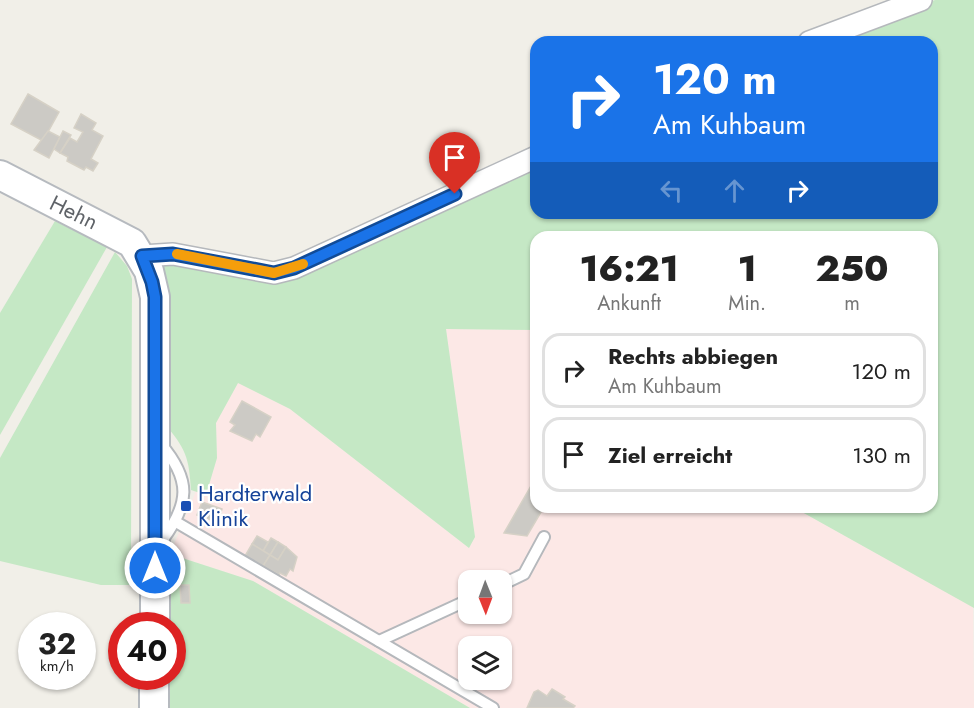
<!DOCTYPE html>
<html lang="de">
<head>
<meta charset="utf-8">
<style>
	:root { --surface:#fff; --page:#f6f6f6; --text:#222; --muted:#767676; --line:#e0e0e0 }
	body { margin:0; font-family:Jost,sans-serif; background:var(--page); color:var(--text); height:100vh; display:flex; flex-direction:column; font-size:22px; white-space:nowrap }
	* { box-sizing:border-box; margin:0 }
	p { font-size:20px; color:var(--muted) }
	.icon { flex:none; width:33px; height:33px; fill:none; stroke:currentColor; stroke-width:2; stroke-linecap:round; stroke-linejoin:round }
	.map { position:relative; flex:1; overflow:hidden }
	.side { position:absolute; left:530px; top:231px; width:408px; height:282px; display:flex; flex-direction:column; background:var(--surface); border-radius:18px; box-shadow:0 2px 4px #0004 }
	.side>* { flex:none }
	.hud { position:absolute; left:530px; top:36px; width:408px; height:183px; border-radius:18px; box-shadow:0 2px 4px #0004; background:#1a73e8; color:#fff; overflow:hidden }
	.needle { width:39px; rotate:179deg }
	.buttons { position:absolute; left:458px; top:570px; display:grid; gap:12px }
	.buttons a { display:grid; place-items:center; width:54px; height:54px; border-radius:12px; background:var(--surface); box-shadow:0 2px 4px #0004; font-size:30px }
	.speed { position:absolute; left:18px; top:612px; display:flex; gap:12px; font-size:30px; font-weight:700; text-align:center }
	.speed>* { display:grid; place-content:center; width:78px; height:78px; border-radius:50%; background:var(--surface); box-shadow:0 2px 4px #0004; line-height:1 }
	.speed small { font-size:15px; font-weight:400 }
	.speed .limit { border:9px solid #d22; background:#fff; color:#111 }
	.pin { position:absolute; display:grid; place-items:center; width:51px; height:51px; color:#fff; margin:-62px -26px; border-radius:50% 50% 50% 0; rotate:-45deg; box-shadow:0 0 6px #0007 }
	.pin .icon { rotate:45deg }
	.me { position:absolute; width:66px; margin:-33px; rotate:0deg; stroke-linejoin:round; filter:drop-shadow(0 0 4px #0008) }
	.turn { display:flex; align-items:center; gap:21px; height:126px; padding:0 24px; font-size:27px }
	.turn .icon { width:78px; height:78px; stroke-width:2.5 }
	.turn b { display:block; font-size:42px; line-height:51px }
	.lanes { display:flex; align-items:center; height:57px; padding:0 24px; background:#0003; justify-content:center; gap:30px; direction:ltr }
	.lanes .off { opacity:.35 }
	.eta { display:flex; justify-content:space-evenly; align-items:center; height:102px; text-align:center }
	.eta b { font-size:36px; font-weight:800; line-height:42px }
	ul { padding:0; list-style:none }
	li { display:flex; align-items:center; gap:18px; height:75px; margin:0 12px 9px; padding:0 12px; border:3px solid var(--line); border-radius:18px }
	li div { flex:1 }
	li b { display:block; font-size:22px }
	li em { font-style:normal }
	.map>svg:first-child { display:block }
	.medical { fill:#fce8e6; fill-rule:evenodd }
	.green { fill:#c5e8c5 }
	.building { fill:#cccac5; stroke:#d6d1c6; stroke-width:1.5 }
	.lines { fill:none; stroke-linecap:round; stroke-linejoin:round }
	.lane-casing { stroke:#b5b8bc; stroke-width:14 }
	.street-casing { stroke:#b5b8bc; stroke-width:24 }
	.secondary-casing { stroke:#b6babf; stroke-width:32 }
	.lane { stroke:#fff; stroke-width:10 }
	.street { stroke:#fff; stroke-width:21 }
	.secondary { stroke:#fff; stroke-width:28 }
	.route-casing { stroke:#114b97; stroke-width:15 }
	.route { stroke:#1a73e8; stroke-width:10 }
	.slow { stroke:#f59e0b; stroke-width:10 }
	.transit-dot { fill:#1a4fb4; stroke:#fff; stroke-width:2 }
	.labels { text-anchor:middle; stroke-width:4.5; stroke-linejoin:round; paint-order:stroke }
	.street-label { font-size:22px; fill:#5f6368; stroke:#fff }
	.transit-label { font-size:22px; fill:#164399; stroke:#fff; text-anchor:start }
</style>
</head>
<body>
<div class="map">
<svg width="974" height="708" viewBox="0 0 974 708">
	<rect width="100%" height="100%" fill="#f1efe8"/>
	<path class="medical" d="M446 329 535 330 536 507H793L973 607 974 708H470L253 581 170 554 196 491 206 495 217 458 216 423 238 383 290 409 469 548 475 537ZM468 580H501V614H468ZM468 646H501V680H468Z"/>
	<g class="green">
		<path d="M935 0H974V608L793 507H932V237H536L535 330 446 329 475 537 469 548 290 409 238 383 216 423 217 458 206 495 191 490C189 457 186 449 164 423L163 261 255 274 535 160 536 213H932V42H824Z"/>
		<polygon points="55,221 107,247 0,435 0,313"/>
		<polygon points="115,252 127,266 132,279 131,557 144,585 101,585 0,561 0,458"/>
		<polygon points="170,554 253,581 470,708 164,708 165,677 172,676 172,626 167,625"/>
	</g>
	<g class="building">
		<polygon points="28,94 59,112 43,141 11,124"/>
		<polygon points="81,114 96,123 92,130 103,136 91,159 98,163 93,171 86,167 84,170 67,161 68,157 60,153 70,138 77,142 83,132 74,128"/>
		<polygon points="48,131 60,137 49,158 34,150"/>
		<polygon points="63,131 71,135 60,153 54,149"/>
		<polygon points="242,401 271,417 260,437 256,434 252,441 230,431 235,425 230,422"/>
		<polygon points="532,484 536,485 536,507 544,507 527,536 504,533"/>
		<polygon points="202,502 222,509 218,522 197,515"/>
		<polygon points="257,536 268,542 263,551 252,544"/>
		<polygon points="271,538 278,542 270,555 263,551"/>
		<polygon points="278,542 286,547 278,560 270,555"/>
		<polygon points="252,544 270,555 263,566 245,556"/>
		<polygon points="286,547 297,557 293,571 290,569 286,576 280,573 279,575 263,566 270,555 278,560"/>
		<polygon points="180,585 189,585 190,603 181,603"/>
		<polygon points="552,689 565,697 563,699 575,706 573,708 527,708 534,692 538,690 547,696"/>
	</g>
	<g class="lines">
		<defs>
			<g id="lane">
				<path d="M160 443C192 480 190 504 161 542"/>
				<polyline points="176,522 493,708"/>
				<polyline points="501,585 524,574 544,537"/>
				<polyline points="379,641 468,600"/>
			</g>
			<g id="street">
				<polyline points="809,42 921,0"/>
				<polyline points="142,256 173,254 274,273 294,268 536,157"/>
			</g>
			<g id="secondary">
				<polyline points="0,175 132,243 149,271 155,297 155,626"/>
				<polyline points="154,676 154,708"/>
			</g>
		</defs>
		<use href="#lane" class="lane-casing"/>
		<use href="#street" class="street-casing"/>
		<use href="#secondary" class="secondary-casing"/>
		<use href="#lane" class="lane"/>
		<use href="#street" class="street"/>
		<use href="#secondary" class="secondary"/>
	</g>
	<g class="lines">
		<defs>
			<polyline id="route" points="155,568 155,297 152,282 142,256 173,254 274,273 294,268 455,194"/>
		</defs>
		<use href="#route" class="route-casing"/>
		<use href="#route" class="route"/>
		<polyline class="slow" points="177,254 274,273 303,264"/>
	</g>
	<rect class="transit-dot" x="180" y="500" width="12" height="12" rx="3"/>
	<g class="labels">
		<g class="street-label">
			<text transform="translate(74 212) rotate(26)" y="8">Hehn</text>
		</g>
		<g class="transit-label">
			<text x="198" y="501">Hardterwald<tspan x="198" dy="25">Klinik</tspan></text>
		</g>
	</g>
</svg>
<div class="buttons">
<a><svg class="needle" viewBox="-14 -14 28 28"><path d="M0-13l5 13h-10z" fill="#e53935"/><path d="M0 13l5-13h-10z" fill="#767676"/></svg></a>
<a><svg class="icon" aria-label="layers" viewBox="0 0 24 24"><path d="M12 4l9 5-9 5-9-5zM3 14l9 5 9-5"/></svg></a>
</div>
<div class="speed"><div>32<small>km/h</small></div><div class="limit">40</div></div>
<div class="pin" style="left:455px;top:194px;background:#d93025"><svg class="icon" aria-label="arrive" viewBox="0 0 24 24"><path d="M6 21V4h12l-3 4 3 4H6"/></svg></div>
<svg class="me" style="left:155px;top:568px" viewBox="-20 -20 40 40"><circle r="17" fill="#1a73e8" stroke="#fff" stroke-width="3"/><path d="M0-11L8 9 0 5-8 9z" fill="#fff"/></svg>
<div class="hud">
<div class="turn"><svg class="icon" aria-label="right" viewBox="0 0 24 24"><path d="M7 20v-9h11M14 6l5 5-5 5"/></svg><div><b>120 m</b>Am Kuhbaum</div></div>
<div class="lanes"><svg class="icon off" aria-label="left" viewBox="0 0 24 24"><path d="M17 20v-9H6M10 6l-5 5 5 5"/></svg><svg class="icon off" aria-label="ahead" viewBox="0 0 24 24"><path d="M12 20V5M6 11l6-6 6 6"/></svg><svg class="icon" aria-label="right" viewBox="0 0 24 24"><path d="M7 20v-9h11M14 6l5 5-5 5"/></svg></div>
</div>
<section class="side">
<div class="eta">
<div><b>16:21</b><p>Ankunft</p></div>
<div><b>1</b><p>Min.</p></div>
<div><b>250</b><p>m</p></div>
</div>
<ul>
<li><svg class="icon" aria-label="right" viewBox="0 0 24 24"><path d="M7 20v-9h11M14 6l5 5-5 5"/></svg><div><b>Rechts abbiegen</b><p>Am Kuhbaum</p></div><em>120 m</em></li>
<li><svg class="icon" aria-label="arrive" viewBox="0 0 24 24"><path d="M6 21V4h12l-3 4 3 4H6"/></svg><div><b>Ziel erreicht</b></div><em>130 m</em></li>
</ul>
</section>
</div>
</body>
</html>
